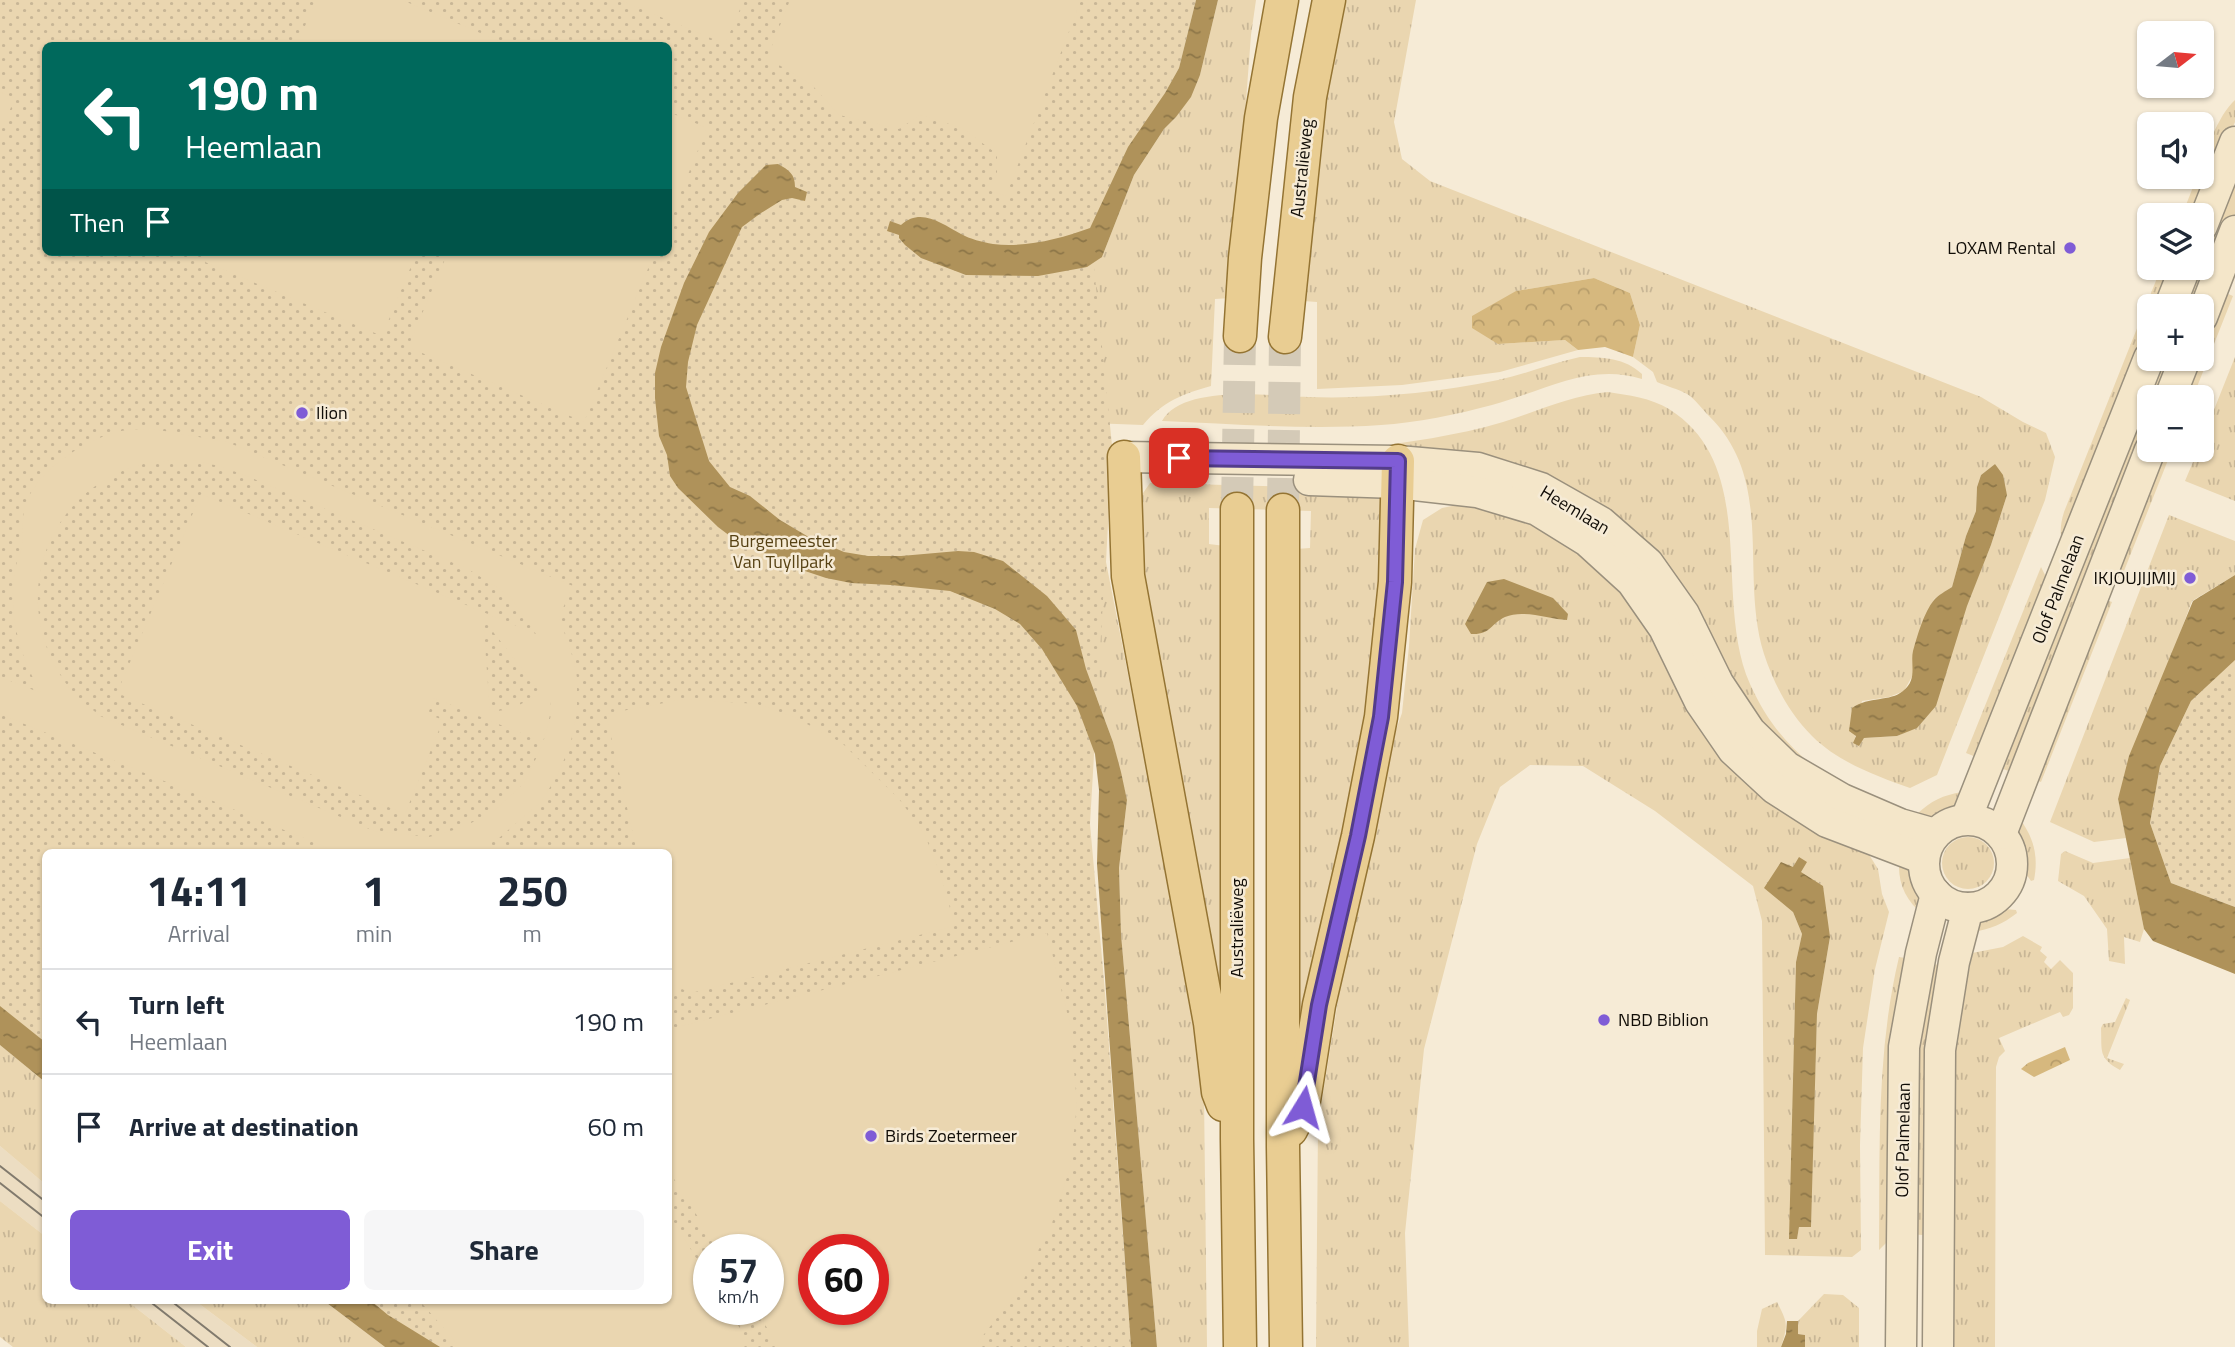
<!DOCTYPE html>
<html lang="en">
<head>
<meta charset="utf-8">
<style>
	:root { --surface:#fff; --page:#f6f6f7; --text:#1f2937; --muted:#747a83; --line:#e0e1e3; --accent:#7f5cd6 }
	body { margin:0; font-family:"Titillium Web",sans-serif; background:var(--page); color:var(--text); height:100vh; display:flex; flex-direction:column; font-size:26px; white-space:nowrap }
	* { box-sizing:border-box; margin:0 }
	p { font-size:23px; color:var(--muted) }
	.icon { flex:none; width:38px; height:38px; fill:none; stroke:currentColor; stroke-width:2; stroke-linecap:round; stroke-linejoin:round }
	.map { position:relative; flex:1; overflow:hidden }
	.panel { position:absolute; left:42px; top:849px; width:630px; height:455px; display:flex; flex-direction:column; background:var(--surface); border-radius:10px; box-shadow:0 2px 5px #0004 }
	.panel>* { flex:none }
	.banner { position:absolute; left:42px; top:42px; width:630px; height:214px; border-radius:10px; box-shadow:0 2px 5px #0004; background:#00695c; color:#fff; overflow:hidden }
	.needle { width:46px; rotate:74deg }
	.controls { position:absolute; left:2137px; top:21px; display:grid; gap:14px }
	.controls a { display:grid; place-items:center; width:77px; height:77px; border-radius:10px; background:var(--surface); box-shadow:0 2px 5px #0004; font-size:35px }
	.speed { position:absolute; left:693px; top:1234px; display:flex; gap:14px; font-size:35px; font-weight:700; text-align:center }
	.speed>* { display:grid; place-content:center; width:91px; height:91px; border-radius:50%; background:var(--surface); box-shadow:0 2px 5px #0004; line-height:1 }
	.speed small { font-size:18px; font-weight:400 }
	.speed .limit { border:10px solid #d22; background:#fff; color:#111 }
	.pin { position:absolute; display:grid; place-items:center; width:60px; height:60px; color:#fff; margin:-30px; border-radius:14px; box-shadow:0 4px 10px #0006 }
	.me { position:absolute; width:77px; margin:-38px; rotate:8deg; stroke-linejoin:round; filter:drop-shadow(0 0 5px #0008) }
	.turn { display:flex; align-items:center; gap:24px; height:147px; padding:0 28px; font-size:32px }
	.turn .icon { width:91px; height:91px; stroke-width:2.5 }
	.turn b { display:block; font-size:49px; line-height:60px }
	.then { display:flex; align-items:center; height:66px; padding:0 28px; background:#0003; gap:14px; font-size:26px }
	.eta { display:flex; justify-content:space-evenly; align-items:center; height:119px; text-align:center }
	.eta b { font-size:42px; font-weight:700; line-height:49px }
	.cta { display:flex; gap:14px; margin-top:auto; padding:14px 28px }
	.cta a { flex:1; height:80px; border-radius:10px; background:var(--accent); color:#fff; font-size:28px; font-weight:700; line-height:80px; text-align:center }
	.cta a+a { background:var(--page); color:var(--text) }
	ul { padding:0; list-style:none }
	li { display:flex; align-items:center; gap:21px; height:105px; padding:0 28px; border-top:2px solid var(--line) }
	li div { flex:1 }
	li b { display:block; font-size:26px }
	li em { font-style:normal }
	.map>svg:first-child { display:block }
	.built { fill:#ecddc2 }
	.grass { fill:url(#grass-tufts); fill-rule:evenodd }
	.forest { fill:url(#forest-crowns) }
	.park { fill:url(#park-dots); fill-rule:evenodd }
	.pitch { fill:#ead6b0; fill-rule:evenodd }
	.water { fill:url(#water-ripples) }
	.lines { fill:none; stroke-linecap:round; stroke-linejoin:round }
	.primary-tunnel { stroke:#d4cab7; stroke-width:32; stroke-dasharray:32 16; stroke-linecap:butt }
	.secondary-casing { stroke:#9a907d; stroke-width:33 }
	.primary-casing { stroke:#947433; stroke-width:35 }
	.secondary { stroke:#f4e6c9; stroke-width:30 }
	.primary { stroke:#e9cd92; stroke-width:32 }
	.tram { stroke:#817a6d; stroke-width:2 }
	.route-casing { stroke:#533c8b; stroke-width:18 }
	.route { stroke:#7f5cd6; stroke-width:12 }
	.poi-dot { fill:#7f5cd6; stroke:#f6ebd6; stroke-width:2.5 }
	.labels { text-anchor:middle; stroke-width:5; stroke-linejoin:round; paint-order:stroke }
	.street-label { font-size:18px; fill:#110d07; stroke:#f6ebd6 }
	.poi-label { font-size:18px; fill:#110d07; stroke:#f6ebd6; text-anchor:start }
	.park-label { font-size:18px; fill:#574214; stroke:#f6ebd6 }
</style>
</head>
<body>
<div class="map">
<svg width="2235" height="1347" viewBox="0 0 2235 1347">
	<defs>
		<pattern id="grass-tufts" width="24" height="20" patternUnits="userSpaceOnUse" patternTransform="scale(1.75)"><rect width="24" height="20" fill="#ead6b0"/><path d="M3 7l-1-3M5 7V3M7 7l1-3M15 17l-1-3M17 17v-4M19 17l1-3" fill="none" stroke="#c8b696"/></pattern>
		<pattern id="forest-crowns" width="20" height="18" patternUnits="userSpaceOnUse" patternTransform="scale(1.75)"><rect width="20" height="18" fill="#d6b87e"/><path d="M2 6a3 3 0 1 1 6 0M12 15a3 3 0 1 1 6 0" fill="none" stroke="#b79d6b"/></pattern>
		<pattern id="park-dots" width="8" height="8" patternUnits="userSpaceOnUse" patternTransform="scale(1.75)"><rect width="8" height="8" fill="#ead6b0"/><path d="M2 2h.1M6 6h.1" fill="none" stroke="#c8b696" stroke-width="1.8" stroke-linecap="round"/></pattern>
		<pattern id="water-ripples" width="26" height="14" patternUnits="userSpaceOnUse" patternTransform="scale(1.75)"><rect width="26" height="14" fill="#af925a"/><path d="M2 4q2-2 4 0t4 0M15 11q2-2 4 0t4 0" fill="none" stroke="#8d7648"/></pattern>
	</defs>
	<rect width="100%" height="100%" fill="#f6ebd6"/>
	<g class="built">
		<polygon points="0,1146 45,1184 45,1236 0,1201"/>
		<polygon points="126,1300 194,1300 257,1347 186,1347"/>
	</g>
	<g class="grass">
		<path d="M1218 0H1256L1251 35 1231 298 1215 299 1211 386C1183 394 1163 401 1143 425L1064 422 853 249 1102 257 1134 175 1164 129 1176 117 1200 75Z"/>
		<path d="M1342 0H1416L1394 122 1402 159 1430 181 1981 397 2023 422 2046 433 2055 457 2045 500 1937 775 1910 788C1876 776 1838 762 1812 736 1789 713 1774 684 1764 654 1739 574 1776 482 1709 416 1702 409 1695 399 1687 394 1678 389 1666 386 1657 382L1653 372 1633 357 1640 325 1630 293 1594 278 1516 291 1498 344 1565 340 1578 350 1500 372 1402 385 1317 389V302L1303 301 1328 79ZM1995 464 2007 495 1991 545 1917 727 1897 736 1864 738 1854 743 1862 701 1889 697 1904 691 1915 671 1913 653 1934 599 1952 587 1966 536 1976 511 1977 487 1981 475Z"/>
		<path d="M2235 100V122L2198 215H2182L2197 177H2202C2202 155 2219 114 2235 100Z"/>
		<polygon points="2235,160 2235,215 2199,306 2177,306 2192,268 2202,268 2202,245"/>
		<path d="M2161 268H2177L2162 306H2149V339L2066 548 2062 547C2060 534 2060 524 2064 512Z"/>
		<polygon points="2219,290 2233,296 2193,397 2177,397 2192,359 2202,359 2202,335"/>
		<path d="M1580 357C1603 357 1625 358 1642 374V379C1588 362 1542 392 1492 405 1459 414 1415 423 1381 425 1309 430 1234 424 1162 421 1183 384 1270 396 1308 397 1371 399 1436 393 1498 380 1526 374 1552 363 1580 357Z"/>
		<polygon points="2235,357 2235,501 2185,481 2198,450 2202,450 2202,440"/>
		<polygon points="2156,359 2178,359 2163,397 2149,397 2149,432 2014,773 1995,766"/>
		<path d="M1608 392C1628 395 1651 398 1669 409 1761 467 1712 598 1750 684 1773 735 1800 757 1843 789L1768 736 1658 561 1359 449C1408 442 1456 436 1503 422 1538 411 1572 395 1608 392Z"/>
		<polygon points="1112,445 1106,562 1186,970 1204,1096 1207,1347 1157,1347 1121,934 1119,868 1127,800 1113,742 1096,696"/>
		<polygon points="2156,450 2172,450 2124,571 2111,565"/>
		<polygon points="1150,483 1373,489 1381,497 1385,552 1364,767 1299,1024 1296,549 1310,548 1311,511 1209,508 1209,544 1225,546 1224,1009 1163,703 1145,629 1141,496"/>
		<path d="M1462 504 1529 522 1587 557 1863 845 1878 869 1882 894 1889 912 1875 969 1863 1048 1860 1145 1861 1250 1852 1257 1765 1255 1762 921 1753 886 1655 811 1583 766 1530 765 1500 787 1477 844 1424 1049 1405 1233 1409 1347H1316L1318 1125 1357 883 1384 764 1402 713 1409 646 1415 549 1423 520 1442 508ZM1781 862 1793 868 1830 937 1817 1014 1810 1227H1799L1797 1238 1790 1239 1796 962 1802 934 1793 912Z"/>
		<polygon points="2169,515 2235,541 2235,575 2192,601 2118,799 2126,838 2094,842 2050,822"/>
		<polygon points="2041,567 2045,575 2045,582 1981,759 1966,753"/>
		<polygon points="2098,597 2112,602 2041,782 2030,778"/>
		<path d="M1962 792C1960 797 1959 805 1955 808 1945 818 1929 819 1917 814 1931 801 1943 795 1962 792Z"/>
		<path d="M2017 815C2033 836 2039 854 2034 880L2031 881 2024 871 2016 830Z"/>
		<circle cx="1968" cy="863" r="26"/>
		<polygon points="2065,851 2093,863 2130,858 2144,929 2140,942 2124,937 2125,964 2109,961 2107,929 2084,896 2058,881 2061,854"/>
		<path d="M1901 858C1912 871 1919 883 1923 899L1918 910C1903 896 1898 880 1899 860Z"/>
		<path d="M2005 909 2016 910 2017 913C2003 924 1991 929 1973 932V929C1983 917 1990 911 2005 909Z"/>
		<polygon points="2023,936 2042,947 2040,951 2047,957 2044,962 2051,969 2060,960 2073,973 2073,1008 2069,1015 2063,1017 2060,1012 1999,1038 2005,1051 1999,1057 1996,1067 1995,1347 1951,1347 1943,1187 1962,970 1969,971 1972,953 2003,947"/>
		<path d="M1899 957 1910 959 1892 1237 1879 1250C1880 1152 1876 1053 1899 957Z"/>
		<polygon points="1928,963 1944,966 1927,1232 1922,1235 1910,1234 1910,1129"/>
		<path d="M2126 998 2130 1000 2107 1058 2124 1064 2120 1070C2098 1058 2102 1051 2101 1028L2103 1024 2115 1022Z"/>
		<polygon points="0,1045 45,1082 45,1184 0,1146"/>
		<polygon points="0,1201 45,1236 46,1300 126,1300 186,1347 13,1347 0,1337"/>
		<polygon points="1824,1294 1843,1295 1859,1308 1859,1347 1805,1347 1805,1335 1798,1334 1798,1321"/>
		<polygon points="194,1300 323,1300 385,1347 257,1347"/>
		<path d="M1777 1302C1788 1323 1788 1325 1781 1347H1757V1331L1762 1309Z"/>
	</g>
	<g class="forest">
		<polygon points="1594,278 1630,293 1640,325 1633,357 1605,347 1578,350 1565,340 1498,344 1472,328 1472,316 1516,291"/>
		<polygon points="2065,1047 2070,1060 2034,1077 2021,1069 2028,1063"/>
	</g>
	<g class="park">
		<path d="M0 0H1196L1179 68 1090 228 1112 445 1090 824 1105 992 1131 1347H431L361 1300H668V852H46L45 1053 0 1017ZM46 46H668V252H46ZM709 1250H768V1309H709ZM814 1250H873V1309H814Z"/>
		<polygon points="2234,660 2235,660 2235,907 2171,883 2150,823 2160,766 2191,701"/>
	</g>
	<g class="pitch">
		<polygon points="316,0 402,0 504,43 503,46 297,45"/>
		<polygon points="620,0 744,0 725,44"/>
		<polygon points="790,0 1081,0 1006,196 985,189 997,175 997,154 962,128 920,115 899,129 839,115 812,85 779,65 766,61"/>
		<polygon points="0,92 15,98 0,133"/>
		<polygon points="669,112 707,128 669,221"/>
		<polygon points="210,252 417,252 382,336 205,262"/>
		<polygon points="448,252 655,252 584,422 408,347"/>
		<path d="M153 429 227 442 573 586 559 617 574 661 577 678V712L570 746 557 776 541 802 499 838 471 852H338L0 714V677L41 693C19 655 8 615 15 570 16 562 21 554 22 545 24 531 21 517 26 503 39 468 87 439 121 431 131 429 143 429 153 429ZM193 460 223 467 254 479 468 569 509 595 536 634 201 494 117 693 405 814 443 720 428 714 434 698 543 742 550 715 551 701V715L544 742 524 783 493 812 461 828 429 837 374 831 100 716C91 708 80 700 72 691 12 619 33 511 120 472 142 461 169 460 193 460ZM485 622 490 625V628L541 693 512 709 490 712 484 631 481 628 482 624Z"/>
		<polygon points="685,699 757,704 794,717 842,743 899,799 924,833 940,873 955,926 691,993 673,985 668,975 668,852 637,852 606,714"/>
		<path d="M1047 933 1070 1024 1077 1104 1070 1168 1052 1223 1018 1291 974 1347H779L755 1309H768V1250L718 1249 669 1171V1029ZM814 1250H873V1309H814Z"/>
		<polygon points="669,1214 709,1279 709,1309 728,1309 749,1343 743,1347 460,1347 419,1300 668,1300"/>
	</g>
	<g class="water">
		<path d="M1196 0H1218L1200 75 1191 97 1176 117 1164 129 1134 175 1102 257 1087 267 1038 276 966 275 921 258 905 245 899 238V235L887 231 890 221 901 225C921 207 942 224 961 234 970 239 982 242 993 244 1025 248 1060 239 1090 228L1128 147 1165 93 1179 68Z"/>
		<path d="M778 164C789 170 795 174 795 187L807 192 805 201 792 198 782 200 761 213 742 227 697 325 688 362 686 387 709 461 730 487 750 496 780 520 807 536 844 552 868 556H901L958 551 974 552 1003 561 1047 596 1076 630 1086 669 1113 742 1121 772 1127 800 1119 868 1121 934 1157 1347H1131L1097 864 1099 790 1095 754 1077 706 1042 649 1020 624 995 609 950 591 891 585 851 583 826 578 796 568 734 539 718 527 678 488 670 476 667 455 659 436 655 398V373L661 347 684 283 709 232 738 193 766 165Z"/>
		<path d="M1995 464 2003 475 2007 495 1991 545 1967 606 1936 706 1917 728 1897 736 1864 738 1859 746 1853 743 1856 736 1849 731 1852 708C1869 696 1890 702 1903 691 1918 679 1910 664 1913 651 1917 636 1924 612 1934 600 1938 595 1946 591 1952 587L1966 536 1976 511 1977 487 1981 475Z"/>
		<polygon points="2235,575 2235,660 2191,701 2160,766 2150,823 2171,883 2235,907 2235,974 2153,941 2144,929 2118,799 2129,756 2193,601"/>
		<path d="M1504 579 1553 598 1568 614 1567 620C1549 619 1523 609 1505 617 1490 624 1491 635 1471 634L1465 624 1487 582Z"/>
		<polygon points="1799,857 1807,862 1801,872 1823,886 1830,937 1817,1014 1811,1227 1799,1227 1797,1239 1789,1239 1796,962 1802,934 1793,912 1764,888 1781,862 1793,867"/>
		<polygon points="0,1006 45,1042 45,1082 0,1045"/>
		<polygon points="323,1300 370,1300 388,1315 440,1347 385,1347"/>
		<polygon points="1787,1321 1798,1321 1798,1334 1805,1335 1805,1347 1781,1347 1786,1334"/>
	</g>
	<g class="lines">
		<g class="primary-tunnel">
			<polyline points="1237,509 1240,336"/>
			<polyline points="1283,510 1285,337"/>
		</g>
		<defs>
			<g id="secondary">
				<polyline points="2202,226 2235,142"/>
				<polyline points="2170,306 2185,268"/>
				<polyline points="2202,317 2235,231"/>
				<polyline points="2170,397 2185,359"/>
				<polyline points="1124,457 1398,461 1478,468 1541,488 1601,522 1648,563 1684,614 1718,683 1750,731 1787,767 1842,799 1900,824 1935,834"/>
				<polyline points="1309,480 1397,483 1477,492 1537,510 1587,541 1632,582 1664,628 1700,702 1733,750 1774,788 1827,822 1924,859"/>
				<polyline points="1966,819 2149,358"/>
				<circle cx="1968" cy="864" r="44"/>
				<polyline points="2001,834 2150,450"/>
				<polyline points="1901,1347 1904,1047 1921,953 1936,894"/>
				<polyline points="1938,1347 1940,1050 1954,962 1968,908"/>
			</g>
			<g id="primary">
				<polyline points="1240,336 1245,258 1261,118 1282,0"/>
				<polyline points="1285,337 1310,97 1329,0"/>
				<polyline points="1124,457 1128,576 1210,1023 1218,1092 1223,1105"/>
				<polyline points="1237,509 1237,1139 1240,1347"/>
				<polyline points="1283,510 1283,1147 1286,1347"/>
				<polyline points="1291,1130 1303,1107 1319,1005 1358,836 1381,717 1395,582 1398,461"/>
			</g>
		</defs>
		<use href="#secondary" class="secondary-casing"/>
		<use href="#primary" class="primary-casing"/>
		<use href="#secondary" class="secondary"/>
		<use href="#primary" class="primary"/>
		<g class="tram">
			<polyline points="0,1166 46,1202"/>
			<polyline points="0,1183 46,1219"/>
			<polyline points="148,1300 208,1347"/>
			<polyline points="170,1300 230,1347"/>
		</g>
	</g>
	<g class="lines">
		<defs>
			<polyline id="route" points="1179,458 1398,461 1395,582 1381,717 1358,836 1319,1005 1303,1107"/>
		</defs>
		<use href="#route" class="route-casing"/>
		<use href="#route" class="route"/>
	</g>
	<g class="poi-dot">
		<circle cx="2070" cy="248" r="7"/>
		<circle cx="302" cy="413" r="7"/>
		<circle cx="2190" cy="578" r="7"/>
		<circle cx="1604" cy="1020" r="7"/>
		<circle cx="871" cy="1136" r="7"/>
	</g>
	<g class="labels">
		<g class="street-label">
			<text transform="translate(1302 168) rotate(-84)" y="6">Australiëweg</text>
			<text transform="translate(1575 510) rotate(31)" y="6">Heemlaan</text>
			<text transform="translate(2058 589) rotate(-69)" y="6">Olof Palmelaan</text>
			<text transform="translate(1237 928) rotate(-90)" y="6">Australiëweg</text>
			<text transform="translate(1903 1140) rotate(-89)" y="6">Olof Palmelaan</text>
		</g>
		<g class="poi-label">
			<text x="2056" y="254" text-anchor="end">LOXAM Rental</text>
			<text x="316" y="419">Ilion</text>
			<text x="2176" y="584" text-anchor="end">IKJOUJIJMIJ</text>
			<text x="1618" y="1026">NBD Biblion</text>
			<text x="885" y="1142">Birds Zoetermeer</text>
		</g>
		<g class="park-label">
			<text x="783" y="547">Burgemeester<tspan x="783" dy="21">Van Tuyllpark</tspan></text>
		</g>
	</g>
</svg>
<div class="controls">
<a><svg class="needle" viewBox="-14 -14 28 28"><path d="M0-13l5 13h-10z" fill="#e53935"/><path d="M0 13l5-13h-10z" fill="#747a83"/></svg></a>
<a><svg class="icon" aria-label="sound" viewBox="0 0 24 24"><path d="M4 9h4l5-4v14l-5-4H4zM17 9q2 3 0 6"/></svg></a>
<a><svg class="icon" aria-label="layers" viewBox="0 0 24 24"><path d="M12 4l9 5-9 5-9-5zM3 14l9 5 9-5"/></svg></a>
<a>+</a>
<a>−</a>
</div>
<div class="speed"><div>57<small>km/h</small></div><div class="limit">60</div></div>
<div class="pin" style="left:1179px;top:458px;background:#d93025"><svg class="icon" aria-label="arrive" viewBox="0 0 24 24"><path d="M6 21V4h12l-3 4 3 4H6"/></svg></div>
<svg class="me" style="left:1303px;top:1107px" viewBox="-20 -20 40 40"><path d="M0-17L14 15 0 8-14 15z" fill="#7f5cd6" stroke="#fff" stroke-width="4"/></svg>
<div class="banner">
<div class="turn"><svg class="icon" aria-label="left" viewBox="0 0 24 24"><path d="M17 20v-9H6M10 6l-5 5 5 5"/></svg><div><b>190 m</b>Heemlaan</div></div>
<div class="then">Then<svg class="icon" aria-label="arrive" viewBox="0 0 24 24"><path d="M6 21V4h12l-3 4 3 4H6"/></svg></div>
</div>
<section class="panel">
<div class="eta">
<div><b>14:11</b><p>Arrival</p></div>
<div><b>1</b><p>min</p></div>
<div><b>250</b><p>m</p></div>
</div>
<ul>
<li><svg class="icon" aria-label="left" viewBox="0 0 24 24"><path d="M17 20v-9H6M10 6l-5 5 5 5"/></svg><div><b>Turn left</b><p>Heemlaan</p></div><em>190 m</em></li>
<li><svg class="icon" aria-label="arrive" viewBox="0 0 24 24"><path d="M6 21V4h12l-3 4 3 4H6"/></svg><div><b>Arrive at destination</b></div><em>60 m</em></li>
</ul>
<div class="cta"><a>Exit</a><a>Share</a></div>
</section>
</div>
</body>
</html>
